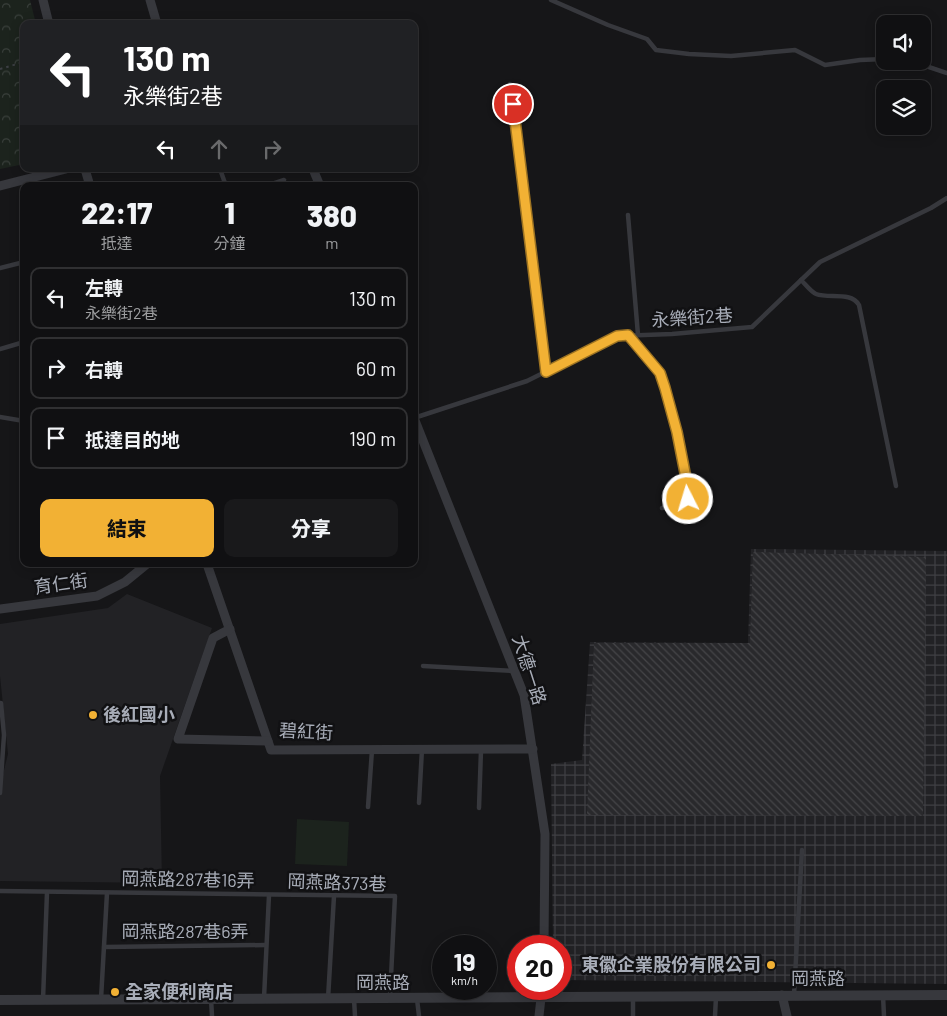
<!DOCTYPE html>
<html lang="zh-TW">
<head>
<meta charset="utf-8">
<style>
	:root { --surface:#101012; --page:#19191b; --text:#f1f3f6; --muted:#9c9d9f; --line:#303032; --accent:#f2b134 }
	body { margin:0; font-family:Barlow,"Noto Sans TC",sans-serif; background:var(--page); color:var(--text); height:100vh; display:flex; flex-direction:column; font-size:19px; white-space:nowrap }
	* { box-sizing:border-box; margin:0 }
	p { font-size:16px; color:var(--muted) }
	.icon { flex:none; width:28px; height:28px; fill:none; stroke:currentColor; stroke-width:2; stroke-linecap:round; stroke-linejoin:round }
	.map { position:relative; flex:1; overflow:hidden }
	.panel { position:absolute; left:20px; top:182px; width:398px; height:385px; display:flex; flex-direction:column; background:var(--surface); border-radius:10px; box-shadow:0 2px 12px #0003,0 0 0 1px var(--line) }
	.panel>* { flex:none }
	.top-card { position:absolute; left:20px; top:20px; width:398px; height:152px; border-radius:10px; box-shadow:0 2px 12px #0003,0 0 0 1px var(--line); background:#202124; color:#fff; overflow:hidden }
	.buttons { position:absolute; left:876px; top:15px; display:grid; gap:10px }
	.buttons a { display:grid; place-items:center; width:55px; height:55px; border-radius:10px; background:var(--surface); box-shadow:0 2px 12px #0003,0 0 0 1px var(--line); font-size:25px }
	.speed { position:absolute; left:432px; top:935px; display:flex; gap:10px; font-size:25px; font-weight:700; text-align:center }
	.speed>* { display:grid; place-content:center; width:65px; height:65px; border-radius:50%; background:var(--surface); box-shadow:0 2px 12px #0003,0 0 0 1px var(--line); line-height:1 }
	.speed small { font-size:12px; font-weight:400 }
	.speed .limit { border:8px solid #d22; background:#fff; color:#111 }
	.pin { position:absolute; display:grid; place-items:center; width:42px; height:42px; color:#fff; margin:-21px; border:2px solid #fff; border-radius:50%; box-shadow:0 1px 5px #0007 }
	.me { position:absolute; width:55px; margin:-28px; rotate:355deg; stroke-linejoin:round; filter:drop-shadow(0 0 4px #0008) }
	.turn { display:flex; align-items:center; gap:18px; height:105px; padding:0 20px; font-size:22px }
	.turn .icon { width:65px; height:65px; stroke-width:2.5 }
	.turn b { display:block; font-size:35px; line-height:42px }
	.lanes { display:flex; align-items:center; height:48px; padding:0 20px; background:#0003; justify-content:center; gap:25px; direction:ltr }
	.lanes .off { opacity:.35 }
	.eta { display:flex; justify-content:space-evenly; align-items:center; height:85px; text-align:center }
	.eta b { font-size:30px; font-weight:800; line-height:35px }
	.primary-button { display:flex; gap:10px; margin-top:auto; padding:10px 20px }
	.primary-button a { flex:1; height:58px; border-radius:10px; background:var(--accent); color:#111; font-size:20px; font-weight:800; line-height:58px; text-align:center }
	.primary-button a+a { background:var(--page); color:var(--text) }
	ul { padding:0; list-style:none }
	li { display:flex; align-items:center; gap:15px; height:62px; margin:0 10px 8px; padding:0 10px; border:2px solid var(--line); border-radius:10px }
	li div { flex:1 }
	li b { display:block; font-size:19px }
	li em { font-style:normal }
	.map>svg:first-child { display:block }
	.built { fill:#222225 }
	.industrial { fill:url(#industrial-grid) }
	.forest { fill:url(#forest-crowns) }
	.pitch { fill:#1c231d }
	.building { fill:url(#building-back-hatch) }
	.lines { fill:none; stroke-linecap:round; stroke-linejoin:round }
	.path { stroke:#3d3f44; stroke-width:2; stroke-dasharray:2.5 4; stroke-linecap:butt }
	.service { stroke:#37383d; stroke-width:4.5 }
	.minor { stroke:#37383d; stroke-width:9 }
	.tertiary { stroke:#37383d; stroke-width:10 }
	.route-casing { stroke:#9d7322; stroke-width:12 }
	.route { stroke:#f2b134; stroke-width:9 }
	.poi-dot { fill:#f2b134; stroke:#111113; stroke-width:2 }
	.labels { text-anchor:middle; stroke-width:5; stroke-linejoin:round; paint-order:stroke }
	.street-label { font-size:18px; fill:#a8adb8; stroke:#111113 }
	.poi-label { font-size:18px; font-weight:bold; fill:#a8adb8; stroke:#111113; text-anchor:start }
</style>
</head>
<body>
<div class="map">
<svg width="947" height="1016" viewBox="0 0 947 1016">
	<defs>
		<pattern id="industrial-grid" width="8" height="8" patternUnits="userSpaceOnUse" patternTransform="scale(1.25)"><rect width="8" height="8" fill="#222225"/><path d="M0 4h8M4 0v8" fill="none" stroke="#3f3f43"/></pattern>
		<pattern id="forest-crowns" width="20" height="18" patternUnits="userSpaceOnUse" patternTransform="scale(1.25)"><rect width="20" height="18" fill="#1c231d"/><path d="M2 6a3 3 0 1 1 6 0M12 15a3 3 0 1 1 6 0" fill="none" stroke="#3a403c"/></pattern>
		<pattern id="building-back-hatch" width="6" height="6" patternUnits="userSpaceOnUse" patternTransform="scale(1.25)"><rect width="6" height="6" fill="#29292c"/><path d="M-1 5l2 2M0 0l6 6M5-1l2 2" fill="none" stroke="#454548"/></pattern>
	</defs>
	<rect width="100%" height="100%" fill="#161618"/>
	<polygon class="built" points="127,594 212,628 160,776 162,883 0,881 0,786 8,754 0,676 0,624 108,608"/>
	<polygon class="industrial" points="751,549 947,551 947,984 561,980 561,946 553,946 551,764 582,760 590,642 748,643"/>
	<polygon class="forest" points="0,0 30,0 36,24 24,24 24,164 0,169"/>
	<polygon class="pitch" points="297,819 349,822 347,866 295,864"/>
	<polygon class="building" points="753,552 926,557 923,816 587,815 594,643 750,643"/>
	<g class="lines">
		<polyline class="path" points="0,69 24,62"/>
		<g class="service">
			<polyline points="551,0 608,25 647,39 656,50 689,54 731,56 795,50 825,65 860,60 885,59"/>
			<polyline points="911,61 947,73"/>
			<polyline points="510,84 546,372"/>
			<polyline points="220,169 226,186"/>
			<polyline points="266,186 284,180"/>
			<polyline points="628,215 638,335"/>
			<polyline points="0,268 24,262"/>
			<path d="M801 280C806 285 811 292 816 294 829 299 851 291 859 305L896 486"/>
			<polyline points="628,335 660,373 665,388 677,432 688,488 687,499 683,504 662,508"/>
			<polyline points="0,349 24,342"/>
			<polyline points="0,417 24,421"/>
			<polyline points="414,418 527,381 617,336 672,334 752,327 820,262 931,208 947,198"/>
			<polyline points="423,666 514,671"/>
			<polyline points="0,703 1,703 4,735 0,793"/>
			<polyline points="419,803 422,749"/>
			<polyline points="368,807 372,750"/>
			<polyline points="479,808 481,750"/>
			<polyline points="0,891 395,896 390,997"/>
			<polyline points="104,947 266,945"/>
			<polyline points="794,995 802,850"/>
			<polyline points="883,995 884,1016"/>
			<polyline points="264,998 269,895"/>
			<polyline points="101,999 107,893"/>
			<polyline points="211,999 212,1016"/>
			<polyline points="328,999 334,896"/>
			<polyline points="354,999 355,1016"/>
			<polyline points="417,999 419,1016"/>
			<polyline points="43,1000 47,892"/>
			<polyline points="633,1016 633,997"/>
			<polyline points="715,1016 716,997"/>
		</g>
		<g class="minor">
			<polyline points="43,0 49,24"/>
			<polyline points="150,0 157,24"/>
			<polyline points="85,169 90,186"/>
			<polyline points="313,169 320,186"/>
			<polyline points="0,186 66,169"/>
			<polyline points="414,418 524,695 545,834 544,946"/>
			<polyline points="207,564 271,750 533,749"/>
			<polyline points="0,609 97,596 125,582 147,564"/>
			<polyline points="230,629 213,638 178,739 268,741"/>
			<polyline points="782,995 787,1016"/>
			<polyline points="539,1016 542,989"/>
		</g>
		<polyline class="tertiary" points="0,1000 947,995"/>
	</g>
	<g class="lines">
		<defs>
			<polyline id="route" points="513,104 546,372 617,336 628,335 660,373 665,388 677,432 688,488 688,499"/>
		</defs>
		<use href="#route" class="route-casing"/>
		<use href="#route" class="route"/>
	</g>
	<g class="poi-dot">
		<circle cx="93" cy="715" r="5"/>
		<circle cx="771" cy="965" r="5"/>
		<circle cx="115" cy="992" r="5"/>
	</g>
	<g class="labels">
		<g class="street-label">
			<text transform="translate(692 318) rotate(-4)" y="6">永樂街2巷</text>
			<text transform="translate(61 584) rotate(-8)" y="6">育仁街</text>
			<text transform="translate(529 670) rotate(72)" y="6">大德一路</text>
			<text transform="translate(306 732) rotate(3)" y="6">碧紅街</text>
			<text transform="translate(188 880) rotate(1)" y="6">岡燕路287巷16弄</text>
			<text transform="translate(337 883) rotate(2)" y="6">岡燕路373巷</text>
			<text x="185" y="938">岡燕路287巷6弄</text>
			<text x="818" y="985">岡燕路</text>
			<text x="383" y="989">岡燕路</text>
		</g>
		<g class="poi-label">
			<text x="103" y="721">後紅國小</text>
			<text x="761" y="971" text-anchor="end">東徽企業股份有限公司</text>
			<text x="125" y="998">全家便利商店</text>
		</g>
	</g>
</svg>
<div class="buttons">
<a><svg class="icon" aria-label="sound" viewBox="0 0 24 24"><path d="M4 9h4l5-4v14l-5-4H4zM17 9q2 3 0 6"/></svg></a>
<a><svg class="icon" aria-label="layers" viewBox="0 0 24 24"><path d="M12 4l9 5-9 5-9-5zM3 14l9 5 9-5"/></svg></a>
</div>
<div class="speed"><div>19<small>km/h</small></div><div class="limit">20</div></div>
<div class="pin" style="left:513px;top:104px;background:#d93025"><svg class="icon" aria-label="arrive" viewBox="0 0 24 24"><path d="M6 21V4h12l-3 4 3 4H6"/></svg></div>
<svg class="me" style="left:688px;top:499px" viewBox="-20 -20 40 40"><circle r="17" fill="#f2b134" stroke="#fff" stroke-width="3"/><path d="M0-11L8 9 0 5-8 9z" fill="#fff"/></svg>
<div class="top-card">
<div class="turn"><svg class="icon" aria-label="left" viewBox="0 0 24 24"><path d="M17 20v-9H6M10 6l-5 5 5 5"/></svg><div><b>130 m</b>永樂街2巷</div></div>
<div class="lanes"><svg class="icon" aria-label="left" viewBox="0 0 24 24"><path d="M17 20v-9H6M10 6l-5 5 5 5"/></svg><svg class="icon off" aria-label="ahead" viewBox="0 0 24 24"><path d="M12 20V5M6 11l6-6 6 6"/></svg><svg class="icon off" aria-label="right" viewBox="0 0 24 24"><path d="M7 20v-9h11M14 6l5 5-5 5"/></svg></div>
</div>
<section class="panel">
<div class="eta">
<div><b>22:17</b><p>抵達</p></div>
<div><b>1</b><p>分鐘</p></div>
<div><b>380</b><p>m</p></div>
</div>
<ul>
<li><svg class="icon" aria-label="left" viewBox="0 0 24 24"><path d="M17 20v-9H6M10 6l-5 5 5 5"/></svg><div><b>左轉</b><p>永樂街2巷</p></div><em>130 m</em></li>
<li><svg class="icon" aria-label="right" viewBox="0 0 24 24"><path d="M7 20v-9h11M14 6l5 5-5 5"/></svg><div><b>右轉</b></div><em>60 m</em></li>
<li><svg class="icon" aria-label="arrive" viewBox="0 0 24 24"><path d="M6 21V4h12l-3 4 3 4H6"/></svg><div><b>抵達目的地</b></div><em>190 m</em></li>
</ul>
<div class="primary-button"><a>結束</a><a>分享</a></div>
</section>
</div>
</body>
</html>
